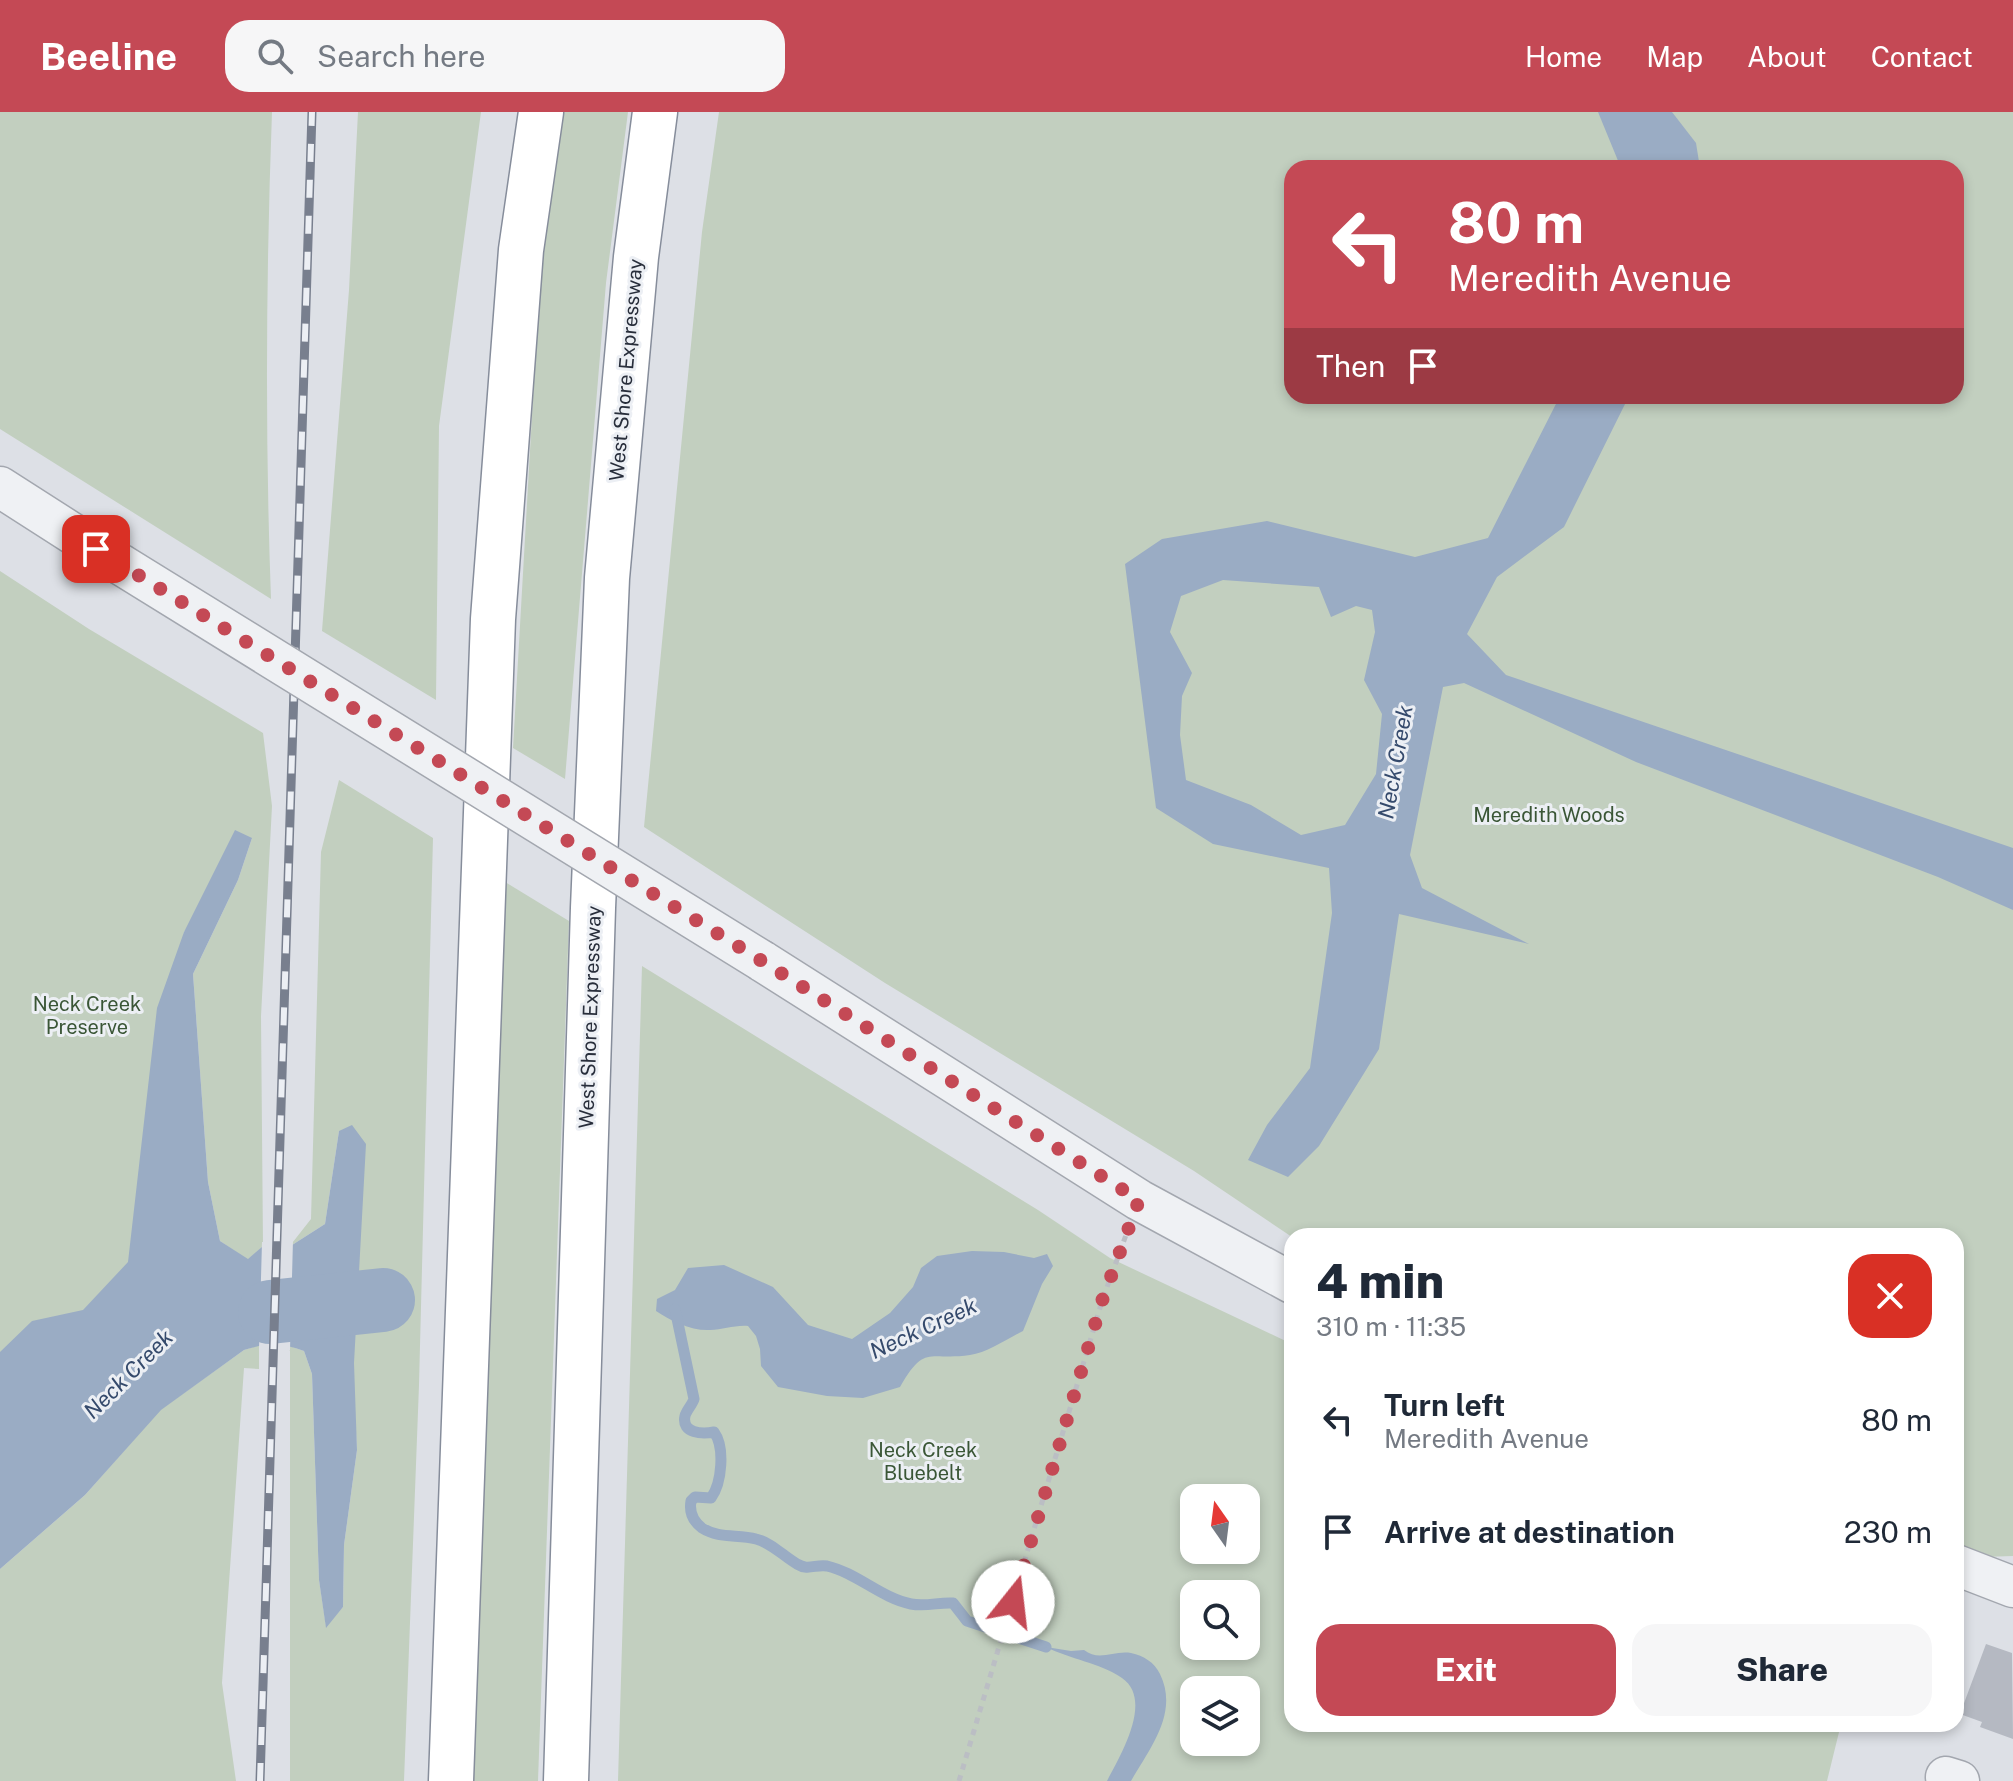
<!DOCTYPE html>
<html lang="en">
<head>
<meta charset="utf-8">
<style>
	:root { --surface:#fff; --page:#f6f6f7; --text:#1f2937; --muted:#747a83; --accent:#c44955 }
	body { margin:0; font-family:"Public Sans",sans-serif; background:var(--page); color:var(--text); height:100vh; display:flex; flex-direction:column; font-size:30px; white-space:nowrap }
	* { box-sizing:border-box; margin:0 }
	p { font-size:26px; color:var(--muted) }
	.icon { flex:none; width:44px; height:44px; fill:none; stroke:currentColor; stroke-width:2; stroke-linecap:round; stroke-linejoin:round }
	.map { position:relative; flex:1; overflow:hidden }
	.panel { position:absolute; left:1284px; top:1116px; width:680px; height:504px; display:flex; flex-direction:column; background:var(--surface); border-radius:24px; box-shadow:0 4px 12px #0003 }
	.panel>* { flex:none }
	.hud { position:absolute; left:1284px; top:48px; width:680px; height:244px; border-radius:24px; box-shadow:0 4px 12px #0003; background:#c44955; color:#fff; overflow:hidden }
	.needle { width:52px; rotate:346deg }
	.tools { position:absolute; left:1180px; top:1372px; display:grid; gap:16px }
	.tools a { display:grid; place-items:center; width:80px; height:80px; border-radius:16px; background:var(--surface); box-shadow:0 4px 12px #0003; font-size:40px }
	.pin { position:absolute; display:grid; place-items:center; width:68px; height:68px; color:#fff; margin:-34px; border-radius:16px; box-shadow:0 4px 12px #0006 }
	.me { position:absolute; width:88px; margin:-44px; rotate:16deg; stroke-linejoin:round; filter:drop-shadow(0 0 6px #0008) }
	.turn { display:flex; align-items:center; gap:28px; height:168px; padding:0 32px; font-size:36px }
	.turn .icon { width:104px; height:104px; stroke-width:2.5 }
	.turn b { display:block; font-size:56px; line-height:68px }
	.then { display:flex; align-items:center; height:76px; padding:0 32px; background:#0003; gap:16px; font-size:30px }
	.round { display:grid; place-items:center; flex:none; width:84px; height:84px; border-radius:24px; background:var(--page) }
	.overview { display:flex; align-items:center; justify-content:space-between; height:136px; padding:0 32px }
	h1 { font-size:48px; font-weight:800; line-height:60px }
	.cta { display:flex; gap:16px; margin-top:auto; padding:16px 32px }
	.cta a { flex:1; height:92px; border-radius:24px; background:var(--accent); color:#fff; font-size:32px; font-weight:800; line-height:92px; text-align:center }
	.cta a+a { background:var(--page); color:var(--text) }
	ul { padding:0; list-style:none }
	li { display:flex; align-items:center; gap:24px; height:112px; padding:0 32px }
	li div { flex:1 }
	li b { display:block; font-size:30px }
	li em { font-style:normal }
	header { display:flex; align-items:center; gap:48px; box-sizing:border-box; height:112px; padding:0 40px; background:var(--accent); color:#fff }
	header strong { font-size:38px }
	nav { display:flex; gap:44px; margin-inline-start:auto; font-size:28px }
	.search { width:560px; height:72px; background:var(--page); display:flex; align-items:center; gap:20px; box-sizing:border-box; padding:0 28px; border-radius:24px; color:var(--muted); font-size:30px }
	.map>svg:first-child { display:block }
	.green { fill:#c2cfbf; fill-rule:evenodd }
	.water { fill:#9aacc4; fill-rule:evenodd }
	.pier { fill:#dde0e6 }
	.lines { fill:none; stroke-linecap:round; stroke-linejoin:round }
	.stream { stroke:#9aacc4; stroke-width:11 }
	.river { stroke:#9aacc4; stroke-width:64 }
	.building { fill:#b5b9c2 }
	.minor-casing { stroke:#a3a7af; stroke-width:43 }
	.motorway-casing { stroke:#868d9b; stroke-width:47 }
	.path { stroke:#bbbec4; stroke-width:5; stroke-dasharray:6 6; stroke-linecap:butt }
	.minor { stroke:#eff1f4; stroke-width:40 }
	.motorway { stroke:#fff; stroke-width:44 }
	.rail-casing { stroke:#787f8e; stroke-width:9 }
	.rail { stroke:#eceff4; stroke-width:6; stroke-dasharray:18; stroke-linecap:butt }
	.minor-bridge-casing { stroke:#a3a7af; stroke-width:43; stroke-linecap:butt }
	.minor-bridge { stroke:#eff1f4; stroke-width:40 }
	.route { stroke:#c44955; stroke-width:14; stroke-dasharray:0 25.2 }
	.labels { text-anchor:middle; stroke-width:6; stroke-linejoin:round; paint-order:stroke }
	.street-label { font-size:20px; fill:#282e3b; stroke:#eceff4 }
	.park-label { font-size:20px; fill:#3a5636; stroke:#eceff4 }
	.water-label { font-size:22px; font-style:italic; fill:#354a6c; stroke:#eceff4 }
</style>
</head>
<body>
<header>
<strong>Beeline</strong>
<div class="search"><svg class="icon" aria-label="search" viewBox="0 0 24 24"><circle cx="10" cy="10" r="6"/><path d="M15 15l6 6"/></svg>Search here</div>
<nav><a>Home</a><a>Map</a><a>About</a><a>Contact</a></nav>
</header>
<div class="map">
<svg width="2013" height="1669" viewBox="0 0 2013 1669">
	<rect width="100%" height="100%" fill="#dde0e6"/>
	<g class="green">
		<path d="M0 0H272C266 162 265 325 271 487L0 317Z"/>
		<polygon points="358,0 481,0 439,314 436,588 322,519 349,178"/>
		<polygon points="562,0 628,0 606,171 565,667 513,636 540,164"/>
		<path d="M719 0H2013V1444L1982 1445 1956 1434V1124L1292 1125 1194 1059 885 871 644 715 702 120ZM1292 56H1956V284H1292Z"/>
		<polygon points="0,459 89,517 263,621 272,694 261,904 263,1134 248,1148 220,1129 208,1070 193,862 238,768 252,726 184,820 149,1124 0,1322"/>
		<polygon points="339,668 433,726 419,1273 404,1669 290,1669 290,1239 287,1233 304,1239 312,1262 319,1468 326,1514 343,1495 344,1433 357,1338 339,1019 325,1112 289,1135 311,1107 321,740"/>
		<polygon points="497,765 569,809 538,1669 469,1669"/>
		<path d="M642 854 1038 1098 1110 1146 1292 1232V1612H1841L1827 1669H618ZM1194 1386H1246V1438H1194ZM1194 1482H1246V1534H1194ZM1194 1578H1246V1630H1194Z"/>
		<polygon points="259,1233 259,1257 244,1256 222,1571 236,1669 0,1669 0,1457 85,1383 160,1298 244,1238"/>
	</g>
	<g class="water">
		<polygon points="1598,0 1672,0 1696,31 1700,56 1621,56"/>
		<path d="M1560 284H1629L1564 415 1497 465 1467 522 1506 563 2013 736V798L1938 765 1636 650 1464 571 1443 575 1410 743 1422 776 1529 832 1399 802 1379 937 1319 1034 1288 1065 1248 1048 1267 1013 1310 956 1332 801 1329 756 1213 732 1156 696 1125 452 1162 427 1267 409 1415 445 1488 426ZM1223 468 1319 475 1331 505 1356 494 1372 498 1375 520 1364 568 1382 602 1376 662 1345 713 1301 723 1251 693 1186 668 1180 623 1182 584 1192 561 1170 520 1181 484Z"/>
		<path d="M235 718 252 726 238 768 193 862 208 1070 220 1129 248 1147 263 1134 289 1135 325 1112 339 1019 352 1013 366 1032 354 1251 357 1338 344 1433 343 1495 326 1516 319 1468 312 1262 304 1239C283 1231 265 1231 244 1238L161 1298 85 1383 0 1457V1240L32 1209 83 1198 128 1150 157 896 184 820Z"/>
		<path d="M972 1139 1004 1140 1034 1146 1047 1142 1053 1154 1042 1172 1023 1219C1007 1227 987 1241 970 1243 929 1249 925 1231 900 1275L863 1286 827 1284 778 1275 761 1254 760 1237 756 1224 748 1214C734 1213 723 1218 710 1218 691 1219 671 1209 656 1199L657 1187 675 1178 688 1156 724 1153 773 1175 808 1213 852 1227 890 1201 913 1175 921 1156 937 1144Z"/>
		<path d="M1046 1535 1071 1539 1084 1538C1099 1550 1114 1538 1131 1541 1144 1544 1154 1550 1160 1562 1179 1601 1150 1636 1131 1669H1107C1120 1644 1154 1588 1122 1566 1100 1551 1070 1547 1046 1535Z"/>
	</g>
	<polygon class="pier" points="293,1128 290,1238 259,1237 262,1130 288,1131"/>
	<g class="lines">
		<path class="stream" d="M675 1197 694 1287C692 1293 686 1299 685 1304 681 1322 703 1322 714 1320 725 1335 722 1371 711 1386L695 1385 691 1389C689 1400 693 1409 702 1416 719 1427 738 1422 756 1427 772 1431 783 1444 797 1452 808 1459 816 1452 827 1454 857 1461 881 1486 911 1492 926 1495 939 1490 953 1491L967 1509 1046 1535"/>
		<polyline class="river" points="270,1200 383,1188"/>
	</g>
	<polygon class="building" points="1986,1532 2012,1541 2013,1627 1980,1615 1982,1610 1960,1602"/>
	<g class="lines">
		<defs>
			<g id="minor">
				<polyline points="0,375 120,452"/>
				<polyline points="762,849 1139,1088 1292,1171"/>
				<polyline points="1956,1453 2013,1475"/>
				<polyline points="1946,1665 1959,1669"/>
			</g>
			<g id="motorway">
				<polyline points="451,1669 493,507 521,138 541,0"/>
				<polyline points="566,1669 593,796 607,466 636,145 655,0"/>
			</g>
		</defs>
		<use href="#minor" class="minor-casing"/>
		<use href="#motorway" class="motorway-casing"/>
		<polyline class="path" points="959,1669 1102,1189 1126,1123"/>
		<use href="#minor" class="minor"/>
		<use href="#motorway" class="motorway"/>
		<defs>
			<polyline id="rail" points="260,1669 312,0"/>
		</defs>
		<use href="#rail" class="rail-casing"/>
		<use href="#rail" class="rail"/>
		<defs>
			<polyline id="minor-bridge" points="120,452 762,849"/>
		</defs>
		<use href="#minor-bridge" class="minor-bridge-casing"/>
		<use href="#minor-bridge" class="minor-bridge"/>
	</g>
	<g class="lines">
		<polyline class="route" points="96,437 762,849 1139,1088 1102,1189 1013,1490"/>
	</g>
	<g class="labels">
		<g class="street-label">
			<text transform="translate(626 258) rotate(-85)" y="7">West Shore Expressway</text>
			<text transform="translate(590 905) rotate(-88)" y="7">West Shore Expressway</text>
		</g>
		<g class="park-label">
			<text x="1549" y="710">Meredith Woods</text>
			<text x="87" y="899">Neck Creek<tspan x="87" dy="23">Preserve</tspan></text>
			<text x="923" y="1345">Neck Creek<tspan x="923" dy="23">Bluebelt</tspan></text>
		</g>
		<g class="water-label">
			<text transform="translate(1395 650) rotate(-80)" y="8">Neck Creek</text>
			<text transform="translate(923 1216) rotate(-25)" y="8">Neck Creek</text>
			<text transform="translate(128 1262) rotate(-45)" y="8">Neck Creek</text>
		</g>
	</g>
</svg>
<div class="tools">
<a><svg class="needle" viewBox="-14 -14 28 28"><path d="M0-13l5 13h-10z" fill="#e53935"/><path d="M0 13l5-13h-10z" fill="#747a83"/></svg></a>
<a><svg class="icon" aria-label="search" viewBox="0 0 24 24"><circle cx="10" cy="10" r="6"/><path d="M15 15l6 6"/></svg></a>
<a><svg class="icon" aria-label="layers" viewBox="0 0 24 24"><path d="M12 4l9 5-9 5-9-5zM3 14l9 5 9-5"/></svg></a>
</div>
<div class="pin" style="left:96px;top:437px;background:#d93025"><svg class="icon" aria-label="arrive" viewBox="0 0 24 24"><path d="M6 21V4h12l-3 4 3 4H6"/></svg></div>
<svg class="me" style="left:1013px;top:1490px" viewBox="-20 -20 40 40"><circle r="19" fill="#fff"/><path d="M0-13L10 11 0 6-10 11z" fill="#c44955"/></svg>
<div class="hud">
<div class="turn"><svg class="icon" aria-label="left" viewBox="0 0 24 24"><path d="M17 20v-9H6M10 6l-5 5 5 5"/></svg><div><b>80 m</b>Meredith Avenue</div></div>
<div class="then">Then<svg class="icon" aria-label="arrive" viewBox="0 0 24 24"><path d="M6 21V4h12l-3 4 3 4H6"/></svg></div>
</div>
<section class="panel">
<div class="overview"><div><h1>4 min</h1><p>310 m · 11:35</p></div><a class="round" style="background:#d93025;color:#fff"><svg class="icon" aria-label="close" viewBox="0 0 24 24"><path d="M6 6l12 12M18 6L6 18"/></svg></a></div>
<ul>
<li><svg class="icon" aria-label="left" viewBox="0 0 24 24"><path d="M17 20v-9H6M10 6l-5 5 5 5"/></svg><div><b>Turn left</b><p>Meredith Avenue</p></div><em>80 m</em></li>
<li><svg class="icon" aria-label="arrive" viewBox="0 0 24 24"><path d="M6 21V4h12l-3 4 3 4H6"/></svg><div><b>Arrive at destination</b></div><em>230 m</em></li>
</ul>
<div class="cta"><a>Exit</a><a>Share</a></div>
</section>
</div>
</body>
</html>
